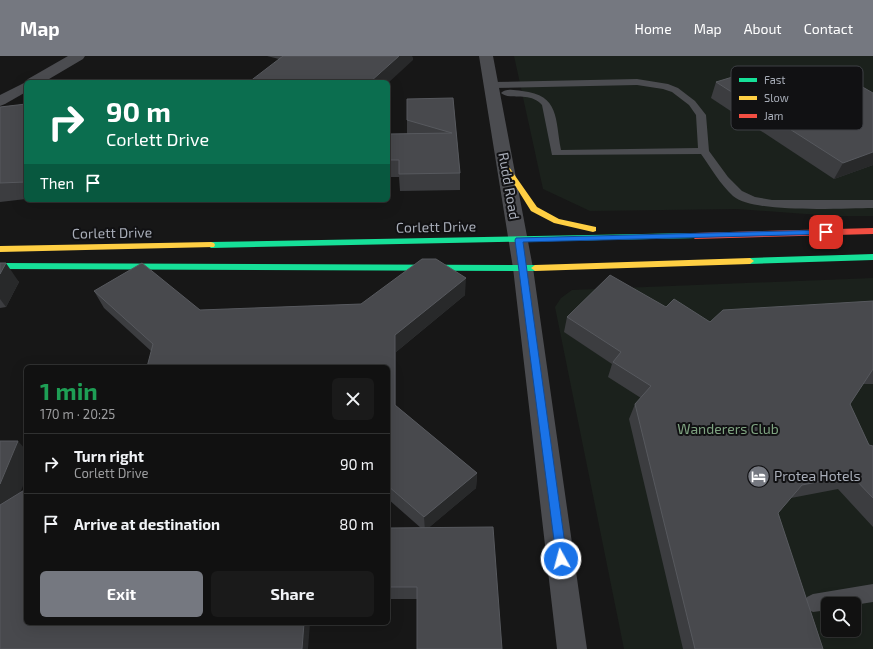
<!DOCTYPE html>
<html lang="en">
<head>
<meta charset="utf-8">
<style>
	:root { --surface:#111; --page:#1a1a1a; --text:#f1f3f6; --muted:#9c9d9f; --line:#303131; --accent:#757880 }
	body { margin:0; font-family:"Exo 2",sans-serif; background:var(--page); color:var(--text); height:100vh; display:flex; flex-direction:column; font-size:15px; white-space:nowrap }
	* { box-sizing:border-box; margin:0 }
	p { font-size:13px; color:var(--muted) }
	.icon { flex:none; width:22px; height:22px; fill:none; stroke:currentColor; stroke-width:2; stroke-linecap:round; stroke-linejoin:round }
	.map { position:relative; flex:1; overflow:hidden }
	.sheet { position:absolute; left:24px; top:309px; width:366px; height:260px; display:flex; flex-direction:column; background:var(--surface); border-radius:6px; box-shadow:0 4px 16px #0002,0 0 0 1px var(--line) }
	.sheet>* { flex:none }
	.banner { position:absolute; left:24px; top:24px; width:366px; height:122px; border-radius:6px; box-shadow:0 4px 16px #0002,0 0 0 1px var(--line); background:#0b6e4f; color:#fff; overflow:hidden }
	.controls { position:absolute; left:821px; top:541px; display:grid; gap:8px }
	.controls a { display:grid; place-items:center; width:40px; height:40px; border-radius:6px; background:var(--surface); box-shadow:0 4px 16px #0002,0 0 0 1px var(--line); font-size:20px }
	.pin { position:absolute; display:grid; place-items:center; width:34px; height:34px; color:#fff; margin:-17px; border-radius:8px; box-shadow:0 2px 6px #0006 }
	.me { position:absolute; width:44px; margin:-22px; rotate:353deg; stroke-linejoin:round; filter:drop-shadow(0 0 3px #0008) }
	.turn { display:flex; align-items:center; gap:14px; height:84px; padding:0 16px; font-size:18px }
	.turn .icon { width:52px; height:52px; stroke-width:2.5 }
	.turn b { display:block; font-size:28px; line-height:34px }
	.then { display:flex; align-items:center; height:38px; padding:0 16px; background:#0003; gap:8px; font-size:15px }
	.round { display:grid; place-items:center; flex:none; width:42px; height:42px; border-radius:6px; background:var(--page) }
	.headline { display:flex; align-items:center; justify-content:space-between; height:68px; padding:0 16px }
	h1 { font-size:24px; font-weight:700; line-height:30px; color:#1e9e55 }
	.primary-button { display:flex; gap:8px; margin-top:auto; padding:8px 16px }
	.primary-button a { flex:1; height:46px; border-radius:6px; background:var(--accent); color:#fff; font-size:16px; font-weight:700; line-height:46px; text-align:center }
	.primary-button a+a { background:var(--page); color:var(--text) }
	ul { padding:0; list-style:none }
	li { display:flex; align-items:center; gap:12px; height:60px; padding:0 16px; border-top:1px solid var(--line) }
	li div { flex:1 }
	li b { display:block; font-size:15px }
	li em { font-style:normal }
	header { display:flex; align-items:center; gap:24px; box-sizing:border-box; height:56px; padding:0 20px; background:var(--accent); color:#fff }
	header strong { font-size:19px }
	nav { display:flex; gap:22px; margin-inline-start:auto; font-size:14px }
	.map>svg:first-child { display:block }
	.green { fill:#1b211c; fill-rule:evenodd }
	.lines { fill:none; stroke-linecap:round; stroke-linejoin:round }
	.lane { fill:#4b4c50; fill-rule:evenodd }
	.street { fill:#4b4c50; fill-rule:evenodd }
	.fast { fill:#16e098; fill-rule:evenodd }
	.slow { fill:#ffcf43; fill-rule:evenodd }
	.jam { fill:#f24e42; fill-rule:evenodd }
	.wall { fill:#3c3d40 }
	.shaded-wall { fill:#28292a }
	.building { fill:#48494d; stroke:#57595e }
	.route { fill:#1a73e8; stroke:#114b97 }
	.labels { text-anchor:middle; stroke-width:4; stroke-linejoin:round; paint-order:stroke }
	.street-label { font-size:14px; fill:#a8adb8; stroke:#111113 }
	.park-label { font-size:14px; fill:#7fa381; stroke:#111113 }
	.poi-label { font-size:14px; fill:#a8adb8; stroke:#111113; text-anchor:start }
	.key { fill:#111113; stroke:#3e4045; stroke-width:1 }
	.key-label { font-size:11px; fill:#a8adb8 }
</style>
</head>
<body>
<header>
<strong>Map</strong>
<nav><a>Home</a><a>Map</a><a>About</a><a>Contact</a></nav>
</header>
<div class="map">
<svg width="873" height="593" viewBox="0 0 873 593">
	<rect width="100%" height="100%" fill="#171717"/>
	<g class="green">
		<polygon points="514,0 873,0 873,160 833,160 737,153 590,155 543,133"/>
		<path d="M873 222V593H624L555 251 561 242 572 234ZM828 548H854V574H828Z"/>
	</g>
	<g class="lines">
		<g class="lane">
			<path d="M637 23 668 28 678 32 695 45 706 59 709 95 728 121 742 135 755 141 772 144H873V152C843 152 754 158 733 140 720 128 711 112 701 98L552 99 542 49C530 35 510 45 501 37 506 32 515 34 522 35 560 39 555 63 561 94L698 92 696 59 689 49 672 36 663 33 637 29 492 32 487 29 492 26Z"/>
			<polygon points="873,528 873,546 854,549 854,548 828,548 828,554 813,556 807,553 804,547 807,541 813,538"/>
		</g>
		<g class="street">
			<polygon points="68,0 85,0 83,3 44,26 26,26 26,36 5,48 0,50 0,39 26,26 28,23"/>
			<polygon points="479,0 493,0 533,212 587,593 557,593 513,212"/>
		</g>
		<g class="fast">
			<polygon points="695,177 698,178 699,180 698,182 211,192 207,189 211,186"/>
			<polygon points="873,198 873,204 750,208 746,205 750,202"/>
			<polygon points="0,207 535,209 539,212 535,215 0,213"/>
		</g>
		<g class="slow">
			<polygon points="507,110 509,111 537,151 559,163 596,171 596,175 593,176 554,167 531,155 504,112"/>
			<polygon points="211,186 214,187 215,189 214,191 0,196 0,190"/>
			<polygon points="750,202 754,205 750,208 535,215 531,212 535,209"/>
		</g>
		<polygon class="jam" points="873,172 873,178 695,183 691,180 695,177"/>
	</g>
	<g class="wall">
		<polygon points="267,0 412,0 413,4 279,3"/>
		<polygon points="716,26 873,109 834,123 711,42"/>
		<polygon points="453,42 460,117 460,134 400,135 399,121 388,121 388,78 407,78 407,64"/>
		<polygon points="26,48 26,143 0,146 0,51"/>
		<polygon points="0,207 19,226 6,251 0,252"/>
		<polygon points="94,235 200,254 361,248 465,239 396,296 396,350 477,417 476,432 428,472 417,543 388,543 388,472 421,472 388,443 388,311 151,295 104,252"/>
		<polygon points="873,245 873,328 863,328 850,348 869,389 873,390 873,471 838,433 791,442 778,457 823,593 683,593 629,363 635,348 641,342 608,321 612,308 564,276 567,261 666,251 710,266"/>
	</g>
	<g class="shaded-wall">
		<polygon points="399,0 412,0 413,4 388,27 388,26 370,26"/>
		<polygon points="873,96 873,109 834,123 843,107"/>
		<polygon points="6,207 19,226 6,251 0,243 0,218"/>
		<polygon points="466,222 465,239 396,296 396,365 395,349 395,279"/>
		<polygon points="18,385 26,394 26,422 3,481 0,478 0,428"/>
		<polygon points="477,417 476,432 425,475 424,461"/>
		<polygon points="304,567 310,567 308,593 302,593"/>
	</g>
	<g class="building">
		<polygon points="283,0 399,0 370,26 249,26"/>
		<polygon points="749,16 777,34 807,25 817,30 845,21 873,37 873,96 843,107 716,26"/>
		<polygon points="453,42 460,117 399,118 399,104 388,104 388,78 452,77 407,64 407,43"/>
		<polygon points="26,48 26,126 0,127 0,51"/>
		<polygon points="422,203 436,203 466,222 395,279 395,349 477,417 424,461 388,430 388,311 147,311 153,288 94,235 142,207 200,254 361,248"/>
		<polygon points="0,207 6,207 0,218"/>
		<polygon points="610,219 666,251 674,243 710,266 723,254 873,245 873,313 850,348 869,389 873,390 873,442 851,419 802,429 778,457 823,593 695,593 635,348 651,330 613,306 621,296 567,261"/>
		<polygon points="0,385 18,385 0,428"/>
		<polygon points="26,433 26,567 304,567 302,593 0,593 0,449"/>
		<polygon points="493,471 502,593 417,593 417,531 388,531 388,472"/>
	</g>
	<polygon class="route" points="826,174 829,175 829,178 523,186 567,503 565,507 561,509 557,507 515,184 516,182"/>
	<defs>
		<symbol id="hotel-disc" viewBox="-11 -11 22 22"><circle r="9.5" fill="#757880" stroke="#111113"/><path d="M-6-4.5h1.5V1H6V5H4.5V3h-9V5H-6ZM-4 0a1.8 1.8 0 1 1 3.6 0ZM.5 0V-2.5h3Q6-2.5 6 0Z" fill="#fff"/></symbol>
	</defs>
	<g fill-rule="evenodd">
		<use href="#hotel-disc" x="746" y="408" width="25" height="25"/>
	</g>
	<g class="labels">
		<g class="street-label">
			<text transform="translate(509 130) rotate(80)" y="5">Rudd Road</text>
			<text transform="translate(436 171) rotate(-1)" y="5">Corlett Drive</text>
			<text transform="translate(112 177) rotate(-1)" y="5">Corlett Drive</text>
		</g>
		<g class="park-label">
			<text x="728" y="378">Wanderers Club</text>
		</g>
		<g class="poi-label">
			<text x="774" y="425">Protea Hotels</text>
		</g>
	</g>
	<rect x="731" y="10" width="132" height="64" rx="6" class="key"/>
	<rect x="739" y="22" width="18" height="4" fill="#16e098"/>
	<rect x="739" y="40" width="18" height="4" fill="#ffcf43"/>
	<rect x="739" y="58" width="18" height="4" fill="#f24e42"/>
	<g class="key-label">
		<text x="764" y="28">Fast</text>
		<text x="764" y="46">Slow</text>
		<text x="764" y="64">Jam</text>
	</g>
</svg>
<div class="controls">
<a><svg class="icon" aria-label="search" viewBox="0 0 24 24"><circle cx="10" cy="10" r="6"/><path d="M15 15l6 6"/></svg></a>
</div>
<div class="pin" style="left:826px;top:176px;background:#d93025"><svg class="icon" aria-label="arrive" viewBox="0 0 24 24"><path d="M6 21V4h12l-3 4 3 4H6"/></svg></div>
<svg class="me" style="left:561px;top:503px" viewBox="-20 -20 40 40"><circle r="17" fill="#1a73e8" stroke="#fff" stroke-width="3"/><path d="M0-11L8 9 0 5-8 9z" fill="#fff"/></svg>
<div class="banner">
<div class="turn"><svg class="icon" aria-label="right" viewBox="0 0 24 24"><path d="M7 20v-9h11M14 6l5 5-5 5"/></svg><div><b>90 m</b>Corlett Drive</div></div>
<div class="then">Then<svg class="icon" aria-label="arrive" viewBox="0 0 24 24"><path d="M6 21V4h12l-3 4 3 4H6"/></svg></div>
</div>
<section class="sheet">
<div class="headline"><div><h1>1 min</h1><p>170 m · 20:25</p></div><a class="round"><svg class="icon" aria-label="close" viewBox="0 0 24 24"><path d="M6 6l12 12M18 6L6 18"/></svg></a></div>
<ul>
<li><svg class="icon" aria-label="right" viewBox="0 0 24 24"><path d="M7 20v-9h11M14 6l5 5-5 5"/></svg><div><b>Turn right</b><p>Corlett Drive</p></div><em>90 m</em></li>
<li><svg class="icon" aria-label="arrive" viewBox="0 0 24 24"><path d="M6 21V4h12l-3 4 3 4H6"/></svg><div><b>Arrive at destination</b></div><em>80 m</em></li>
</ul>
<div class="primary-button"><a>Exit</a><a>Share</a></div>
</section>
</div>
</body>
</html>
